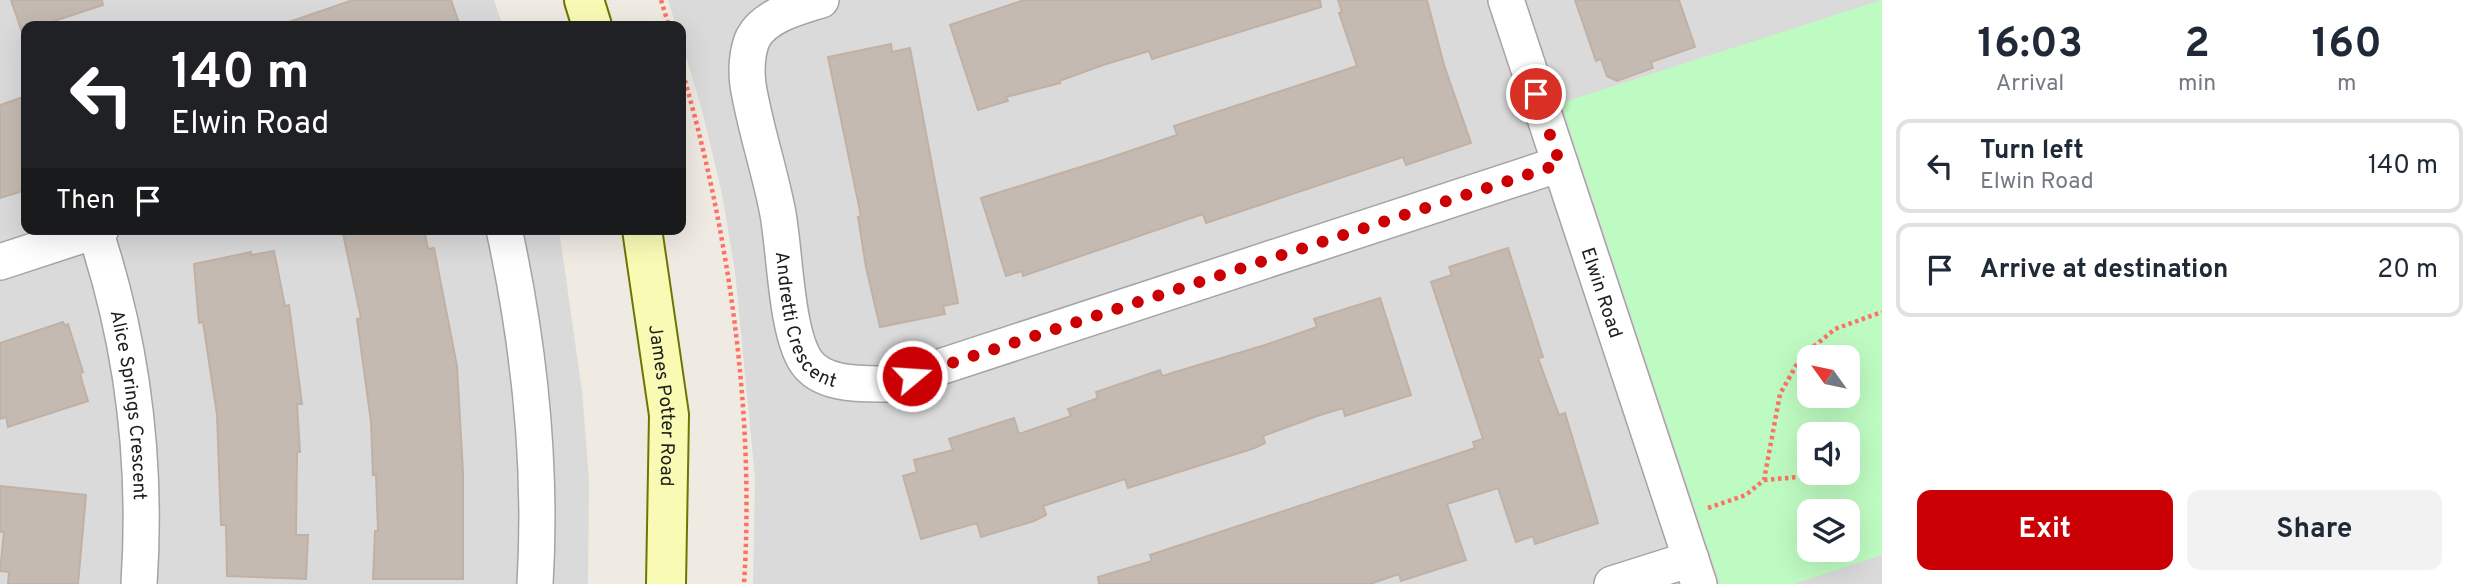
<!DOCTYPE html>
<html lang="en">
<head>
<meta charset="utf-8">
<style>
	:root { --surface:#fff; --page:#f2f2f3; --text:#1f2937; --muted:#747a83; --line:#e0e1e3; --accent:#cb0004 }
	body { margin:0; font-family:Overpass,sans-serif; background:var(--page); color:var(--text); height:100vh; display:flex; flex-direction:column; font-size:26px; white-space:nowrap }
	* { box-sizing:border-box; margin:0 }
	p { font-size:23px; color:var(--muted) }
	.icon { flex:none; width:38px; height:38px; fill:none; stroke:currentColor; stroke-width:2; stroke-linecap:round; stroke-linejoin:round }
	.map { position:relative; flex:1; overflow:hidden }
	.drawer { display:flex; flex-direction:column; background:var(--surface); width:595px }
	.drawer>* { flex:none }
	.hud { position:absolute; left:21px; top:21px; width:665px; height:214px; border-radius:14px; box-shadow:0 7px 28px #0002; background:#202124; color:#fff; overflow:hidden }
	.needle { width:46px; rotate:303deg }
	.tools { position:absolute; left:1797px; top:345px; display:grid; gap:14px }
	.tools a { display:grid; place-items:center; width:63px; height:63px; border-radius:14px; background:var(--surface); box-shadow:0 7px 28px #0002; font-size:35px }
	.pin { position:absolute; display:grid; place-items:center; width:60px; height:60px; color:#fff; margin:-30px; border:4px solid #fff; border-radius:50%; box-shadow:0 2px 7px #0007 }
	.me { position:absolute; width:77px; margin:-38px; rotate:72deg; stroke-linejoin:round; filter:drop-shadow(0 0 5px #0008) }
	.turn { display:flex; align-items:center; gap:24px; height:147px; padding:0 35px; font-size:32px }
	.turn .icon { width:91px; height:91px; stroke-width:2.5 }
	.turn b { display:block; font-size:49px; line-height:60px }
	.then { display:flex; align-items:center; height:66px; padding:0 35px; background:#0003; gap:14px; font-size:26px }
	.eta { display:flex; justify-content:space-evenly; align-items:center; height:119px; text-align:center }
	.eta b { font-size:42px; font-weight:700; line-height:49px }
	.primary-button { display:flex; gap:14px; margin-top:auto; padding:14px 35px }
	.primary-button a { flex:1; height:80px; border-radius:14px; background:var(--accent); color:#fff; font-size:28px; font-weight:700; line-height:80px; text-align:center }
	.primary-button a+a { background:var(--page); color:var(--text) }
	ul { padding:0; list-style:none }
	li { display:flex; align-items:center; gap:21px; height:94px; margin:0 14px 10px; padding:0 21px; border:4px solid var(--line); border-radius:14px }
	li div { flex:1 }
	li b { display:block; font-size:26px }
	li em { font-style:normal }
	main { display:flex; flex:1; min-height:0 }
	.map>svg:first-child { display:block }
	.residential { fill:#dbdada; fill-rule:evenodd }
	.park { fill:#befbc2; fill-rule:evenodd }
	.building { fill:#c4bab2; stroke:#c1b1a5; stroke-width:2 }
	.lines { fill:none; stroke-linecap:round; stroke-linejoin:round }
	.street-casing { stroke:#a4a4a4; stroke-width:38 }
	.secondary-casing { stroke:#6c7702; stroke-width:42 }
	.path { stroke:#fd7265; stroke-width:4.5; stroke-dasharray:3.5 3.5; stroke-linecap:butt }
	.street { stroke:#fff; stroke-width:35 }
	.secondary { stroke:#f9fbb5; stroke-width:38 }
	.route { stroke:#cb0004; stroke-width:12; stroke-dasharray:0 21.6 }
	.labels { text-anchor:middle; stroke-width:5; stroke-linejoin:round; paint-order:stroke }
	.street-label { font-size:19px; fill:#1d1d1d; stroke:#fff }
</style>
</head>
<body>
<main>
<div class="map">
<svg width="1882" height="584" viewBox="0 0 1882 584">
	<rect width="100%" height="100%" fill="#efebe3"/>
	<g class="residential">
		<polygon points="0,0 494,0 503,26 26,26 26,229 559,229 582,391 589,479 588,584 0,584"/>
		<path d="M668 0H1882V584H753L755 478 735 271 722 194 702 110 681 40V26H676ZM1810 357H1848V396H1810ZM1810 434H1848V472H1810ZM1810 511H1848V550H1810Z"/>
	</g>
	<path class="park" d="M1882 0V555L1794 584H1720L1561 103ZM1810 357H1848V396H1810ZM1810 434H1848V472H1810ZM1810 511H1848V550H1810Z"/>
	<g class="building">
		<polygon points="11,0 102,0 103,5 39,26 26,26 26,30 22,32"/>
		<polygon points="353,0 451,0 460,26 290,26 289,22"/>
		<polygon points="1024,0 1320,0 1321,7 1152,59 1149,51 1103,65 1059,81 1060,83 1006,97 1008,101 978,110 950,25"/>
		<polygon points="1338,0 1427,0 1444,65 1471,143 1406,165 1403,157 1206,223 1203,214 1023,276 1022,271 1006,276 981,198 1103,160 1177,135 1174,126 1357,66 1339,13 1342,12"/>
		<polygon points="1575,0 1679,0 1695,47 1651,62 1653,68 1617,81 1607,76 1601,59 1596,61"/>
		<polygon points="891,44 892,52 910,48 958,303 943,306 945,314 880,327 866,267 858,217 861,216 828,57"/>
		<polygon points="26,96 26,190 0,198 0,105"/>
		<polygon points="342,229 424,229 428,249 434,248 457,366 463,472 463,579 373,579 375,531 378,531 376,475 373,475 371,422 357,319 361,318"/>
		<polygon points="1508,248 1543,357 1538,358 1559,415 1565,413 1598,523 1535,544 1533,536 1516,542 1498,488 1447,504 1466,560 1401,581 1399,574 1370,584 1099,584 1098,577 1152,561 1150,555 1475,448 1473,442 1483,439 1431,282 1452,275 1449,267"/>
		<polygon points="274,251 285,306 289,305 302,404 297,404 300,452 297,452 296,535 308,535 306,579 227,576 226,525 221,525 217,415 203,322 199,323 194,264 251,252 251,255"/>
		<polygon points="1380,298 1411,395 1345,416 1343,408 1317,416 1263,436 1265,443 1255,448 1128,488 1125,479 1043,506 1046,515 1034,521 981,537 977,523 921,539 903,476 917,472 914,460 953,450 949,439 1014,418 1019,434 1071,416 1068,409 1098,398 1096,392 1160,370 1162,376 1265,345 1317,327 1314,319"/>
		<polygon points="63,322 65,326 68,324 83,372 80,374 88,401 8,427 6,417 0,419 0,343"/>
		<polygon points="0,486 86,495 78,584 8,584 9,572 0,571 4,532 0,532"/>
	</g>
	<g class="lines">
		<defs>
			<g id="street">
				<path id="s1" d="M821 0C799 7 765 15 753 38 747 51 746 70 748 85 755 128 770 171 778 214 785 253 786 329 805 360 821 386 862 384 888 384L1560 164"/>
				<path id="s2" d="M1506 0 1699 584"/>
				<path d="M504 229C529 344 542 467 535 584"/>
				<path id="s3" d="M95 231C133 345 147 465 139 584"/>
				<polyline points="0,262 101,229"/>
				<polyline points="1612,584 1691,559"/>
			</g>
			<g id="secondary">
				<polyline points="584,0 592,26"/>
				<path id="s4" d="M642 229 669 415 666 584"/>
			</g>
		</defs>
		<use href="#street" class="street-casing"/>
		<use href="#secondary" class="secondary-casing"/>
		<g class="path">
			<polyline points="661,0 669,26"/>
			<path d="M681 67C729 230 755 414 744 584"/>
			<polyline points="1764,480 1822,475"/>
			<polyline points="1708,508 1746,495 1764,480 1780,394 1801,357 1835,329 1882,312"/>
		</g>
		<use href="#street" class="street"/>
		<use href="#secondary" class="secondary"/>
	</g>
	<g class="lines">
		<polyline class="route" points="912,376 1560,164 1536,94"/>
	</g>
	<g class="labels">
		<g class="street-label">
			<text dy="7" stroke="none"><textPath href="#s2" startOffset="308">Elwin Road</textPath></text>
			<text dy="7" stroke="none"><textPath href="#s1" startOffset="373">Andretti Crescent</textPath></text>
			<text dy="7" stroke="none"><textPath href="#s3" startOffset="178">Alice Springs Crescent</textPath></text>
			<text dy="7" stroke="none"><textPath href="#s4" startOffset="178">James Potter Road</textPath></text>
		</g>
	</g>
</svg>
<div class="tools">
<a><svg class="needle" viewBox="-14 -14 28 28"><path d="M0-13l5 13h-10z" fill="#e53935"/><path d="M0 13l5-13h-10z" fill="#747a83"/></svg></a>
<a><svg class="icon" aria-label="sound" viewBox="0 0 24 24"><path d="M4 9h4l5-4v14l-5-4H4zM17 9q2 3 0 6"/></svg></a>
<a><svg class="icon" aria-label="layers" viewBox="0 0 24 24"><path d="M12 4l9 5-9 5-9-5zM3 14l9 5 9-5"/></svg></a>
</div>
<div class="pin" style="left:1536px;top:94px;background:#d93025"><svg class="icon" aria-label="arrive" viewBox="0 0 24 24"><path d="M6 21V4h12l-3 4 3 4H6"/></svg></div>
<svg class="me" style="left:912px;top:376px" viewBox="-20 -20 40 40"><circle r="17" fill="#cb0004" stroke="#fff" stroke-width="3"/><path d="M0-11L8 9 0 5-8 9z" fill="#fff"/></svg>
<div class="hud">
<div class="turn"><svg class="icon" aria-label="left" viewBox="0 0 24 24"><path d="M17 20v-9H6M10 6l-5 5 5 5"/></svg><div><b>140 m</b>Elwin Road</div></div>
<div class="then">Then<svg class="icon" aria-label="arrive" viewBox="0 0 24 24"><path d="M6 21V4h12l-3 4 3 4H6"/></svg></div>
</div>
</div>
<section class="drawer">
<div class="eta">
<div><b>16:03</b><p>Arrival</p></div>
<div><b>2</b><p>min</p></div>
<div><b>160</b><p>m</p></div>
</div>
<ul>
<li><svg class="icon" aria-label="left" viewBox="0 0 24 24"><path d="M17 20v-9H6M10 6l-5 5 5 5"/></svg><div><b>Turn left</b><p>Elwin Road</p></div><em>140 m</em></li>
<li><svg class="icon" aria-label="arrive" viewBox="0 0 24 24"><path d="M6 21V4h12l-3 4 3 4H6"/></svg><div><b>Arrive at destination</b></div><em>20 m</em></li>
</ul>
<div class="primary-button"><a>Exit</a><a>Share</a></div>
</section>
</main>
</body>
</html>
